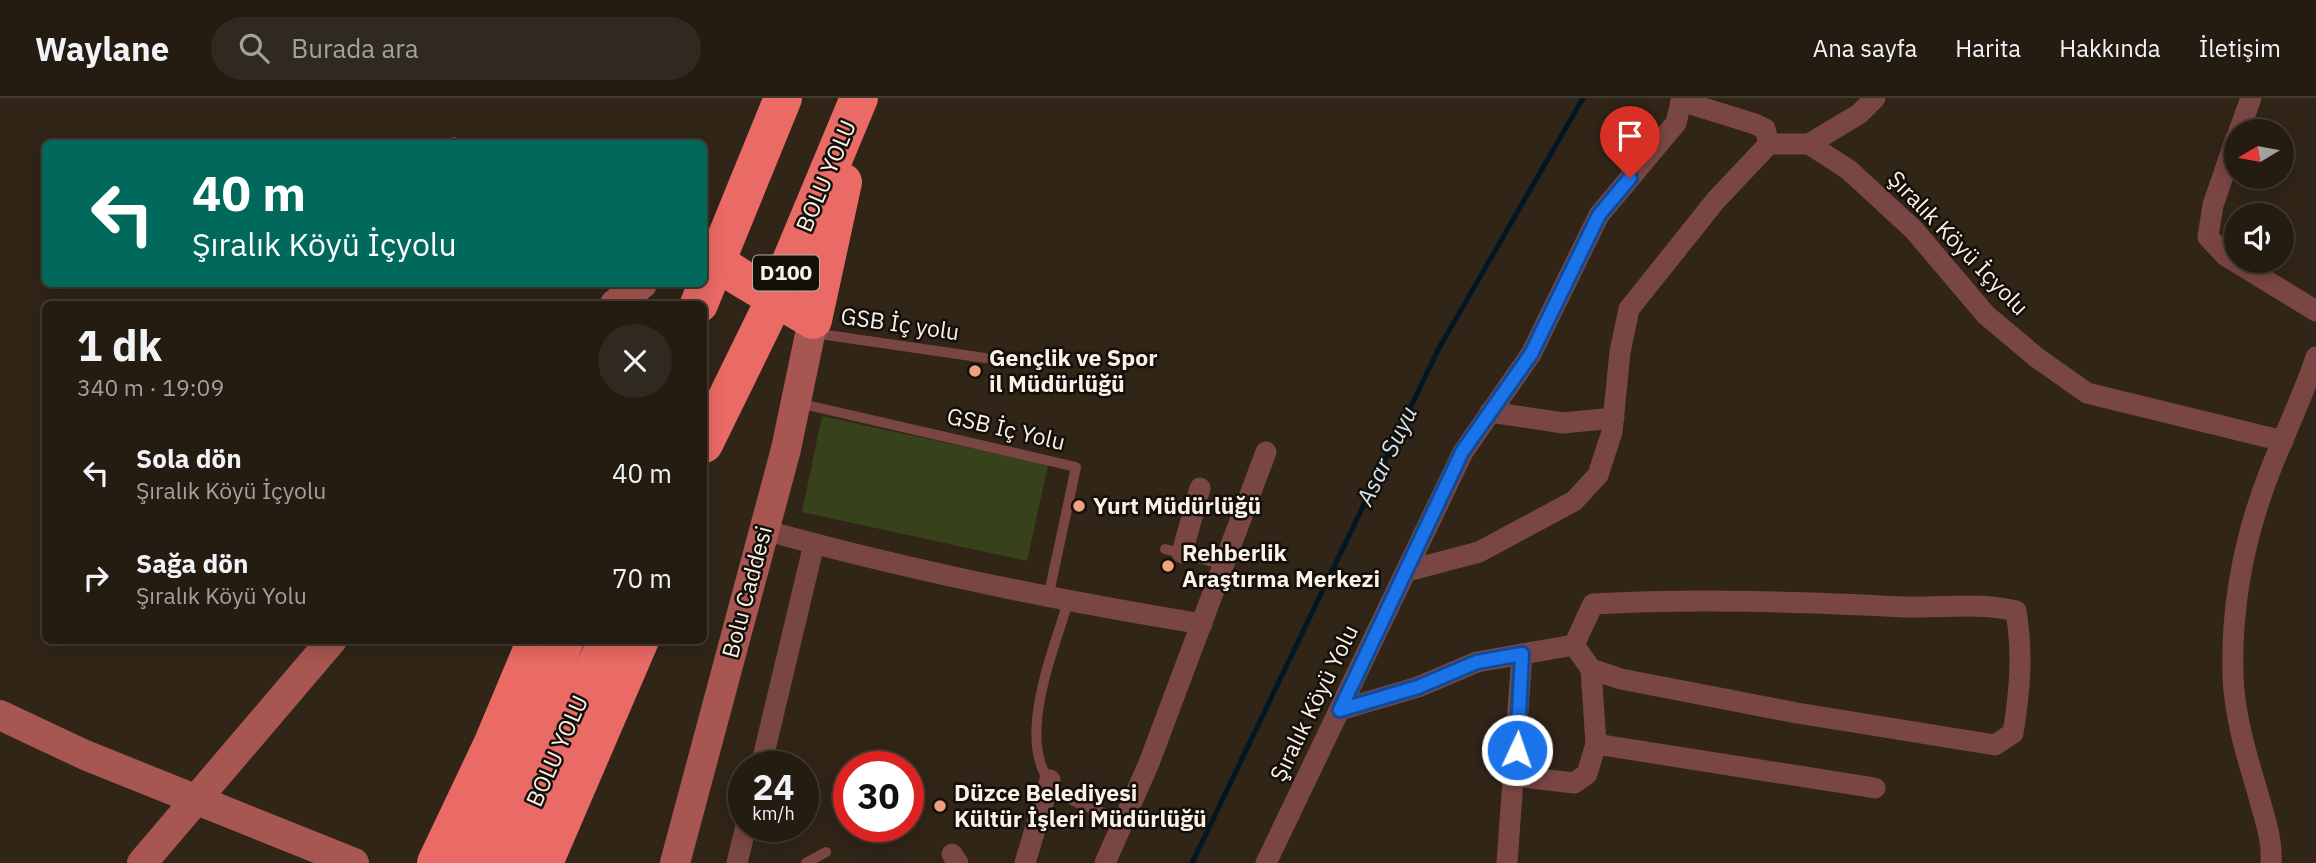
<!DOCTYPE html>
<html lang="tr">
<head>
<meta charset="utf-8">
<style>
	:root { --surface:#241c11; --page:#30291f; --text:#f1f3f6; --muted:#a3a19f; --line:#413a31 }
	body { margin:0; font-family:"IBM Plex Sans",sans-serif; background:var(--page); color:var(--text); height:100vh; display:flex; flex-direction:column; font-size:26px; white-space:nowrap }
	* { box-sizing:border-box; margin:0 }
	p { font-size:23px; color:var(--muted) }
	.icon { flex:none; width:38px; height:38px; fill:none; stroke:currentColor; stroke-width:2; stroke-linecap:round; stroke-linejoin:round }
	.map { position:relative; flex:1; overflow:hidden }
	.drawer { position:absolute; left:42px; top:203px; width:665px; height:343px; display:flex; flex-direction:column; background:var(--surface); border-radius:10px; box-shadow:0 4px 18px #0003,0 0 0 2px var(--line) }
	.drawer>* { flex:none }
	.guide { position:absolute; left:42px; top:42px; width:665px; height:147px; border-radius:10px; box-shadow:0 4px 18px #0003,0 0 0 2px var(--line); background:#00695c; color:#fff; overflow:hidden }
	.needle { width:46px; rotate:260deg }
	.fabs { position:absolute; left:2224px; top:21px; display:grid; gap:14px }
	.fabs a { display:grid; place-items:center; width:70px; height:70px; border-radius:50%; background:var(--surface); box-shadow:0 4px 18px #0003,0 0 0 2px var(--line); font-size:35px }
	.speed { position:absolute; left:728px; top:653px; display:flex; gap:14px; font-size:35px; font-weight:700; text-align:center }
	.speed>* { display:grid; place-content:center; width:91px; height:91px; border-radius:50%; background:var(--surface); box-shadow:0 4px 18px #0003,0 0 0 2px var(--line); line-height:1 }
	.speed small { font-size:18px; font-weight:400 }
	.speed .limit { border:10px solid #d22; background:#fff; color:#111 }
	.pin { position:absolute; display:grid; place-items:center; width:60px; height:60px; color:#fff; margin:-72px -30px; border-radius:50% 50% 50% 0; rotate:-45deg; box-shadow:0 0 7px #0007 }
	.pin .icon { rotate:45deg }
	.me { position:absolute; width:77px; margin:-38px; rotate:3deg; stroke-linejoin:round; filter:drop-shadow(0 0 5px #0008) }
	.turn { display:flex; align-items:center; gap:24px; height:147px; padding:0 35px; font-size:32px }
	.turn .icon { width:91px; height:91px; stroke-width:2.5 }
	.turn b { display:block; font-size:49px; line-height:60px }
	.round { display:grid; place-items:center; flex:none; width:74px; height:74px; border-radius:37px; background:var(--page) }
	.overview { display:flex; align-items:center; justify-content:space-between; height:119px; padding:0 35px }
	h1 { font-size:42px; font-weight:700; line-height:52px }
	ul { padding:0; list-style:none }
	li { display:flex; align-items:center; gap:21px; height:105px; padding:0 35px }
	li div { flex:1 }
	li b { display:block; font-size:26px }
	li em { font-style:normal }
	header { display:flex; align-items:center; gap:42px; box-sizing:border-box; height:98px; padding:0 35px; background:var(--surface); border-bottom:2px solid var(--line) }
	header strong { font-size:33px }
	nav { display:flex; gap:38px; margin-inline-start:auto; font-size:24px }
	.search { width:490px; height:63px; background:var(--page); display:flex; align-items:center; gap:18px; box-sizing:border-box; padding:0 24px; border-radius:38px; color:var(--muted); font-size:26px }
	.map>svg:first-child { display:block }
	.green { fill:#37421a }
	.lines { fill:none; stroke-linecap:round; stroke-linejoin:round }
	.stream { stroke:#021624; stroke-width:5 }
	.lane { stroke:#7a4643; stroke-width:10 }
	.street { stroke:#7a4643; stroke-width:21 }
	.secondary { stroke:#a85651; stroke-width:30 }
	.highway { stroke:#ea6a65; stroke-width:38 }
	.route-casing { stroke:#114b97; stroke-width:18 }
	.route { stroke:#1a73e8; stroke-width:12 }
	.poi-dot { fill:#f1a17d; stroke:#140f09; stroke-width:2.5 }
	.labels { text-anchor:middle; stroke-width:5; stroke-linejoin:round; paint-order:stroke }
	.shield { fill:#140f09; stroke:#b5aea6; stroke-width:2 }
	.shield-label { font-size:21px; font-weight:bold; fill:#faf2e9 }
	.street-label { font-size:23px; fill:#faf2e9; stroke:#140f09 }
	.poi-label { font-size:23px; font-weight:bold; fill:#faf2e9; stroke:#140f09; text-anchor:start }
	.water-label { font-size:24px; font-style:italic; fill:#d2e3f0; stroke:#140f09 }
</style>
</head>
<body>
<header>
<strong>Waylane</strong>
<div class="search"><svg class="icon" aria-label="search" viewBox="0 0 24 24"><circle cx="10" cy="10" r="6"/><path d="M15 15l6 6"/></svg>Burada ara</div>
<nav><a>Ana sayfa</a><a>Harita</a><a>Hakkında</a><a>İletişim</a></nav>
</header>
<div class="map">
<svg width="2316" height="765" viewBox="0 0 2316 765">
	<rect width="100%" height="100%" fill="#302517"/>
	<polygon class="green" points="822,318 1048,367 1027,463 802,414"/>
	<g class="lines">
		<polyline class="stream" points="1192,765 1438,252 1583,0"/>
		<g class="lane">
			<polyline points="454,44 458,46"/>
			<polyline points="813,235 985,260"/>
			<polyline points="798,305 1076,369 1048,500"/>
			<polyline points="1165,451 1224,467"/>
			<path d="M1068 504C1053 556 1005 664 1068 700 1085 710 1106 715 1124 722"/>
			<polyline points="806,765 826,754"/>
		</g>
		<g class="street">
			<polyline points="1681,3 1755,26 1765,31 1769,46"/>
			<polyline points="2239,33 2251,0"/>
			<polyline points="2236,40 2213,107 2208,139 2226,158 2316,213"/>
			<polyline points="1809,46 1859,16 1875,0"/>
			<polyline points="1490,314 1563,325 1614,320"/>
			<path d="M764 432C908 472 1055 502 1202 526"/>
			<polyline points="1182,455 1200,390"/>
			<polyline points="1407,473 1479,454 1574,403 1598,377 1612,334 1620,254 1629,211 1716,102 1769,46 1809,46 1849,72 1914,132 1986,217 2036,259 2087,295 2283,343"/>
			<path d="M1340 612 1418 589 1477 564 1574 547 1593 506C1697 500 1800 504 1904 509 1941 510 1980 504 2016 513 2023 555 2020 593 2013 635L1995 647 1797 615 1621 581 1591 571 1574 547"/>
			<polyline points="1596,646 1875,690"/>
			<polyline points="761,668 814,446"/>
			<polyline points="1515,678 1574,685 1587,676 1596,646 1591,571"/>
			<polyline points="952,756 958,765"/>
			<polyline points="737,765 746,728"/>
			<polyline points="1025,765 1050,682"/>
			<polyline points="1105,765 1149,665 1266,354"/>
			<polyline points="1266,765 1463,354 1531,256 1599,117 1676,25 1682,0"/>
			<polyline points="1507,765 1522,556"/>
			<path d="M2271 765C2273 740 2263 716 2257 692 2246 656 2234 615 2233 577 2231 508 2245 437 2270 373 2285 335 2303 298 2316 259"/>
		</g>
		<g class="secondary">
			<polyline points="615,206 642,186"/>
			<polyline points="0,617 85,657 354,765"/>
			<polyline points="142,765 332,542"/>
			<polyline points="675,765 786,351 813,222"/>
		</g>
		<g class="highway">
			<path d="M716 163C746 186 780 201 813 222L843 84"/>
			<polyline points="699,206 783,0"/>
			<polyline points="704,346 776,199 859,0"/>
			<polyline points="436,765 492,647 536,542"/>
			<polyline points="472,765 565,542"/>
			<polyline points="508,765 566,627 608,542"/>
			<polyline points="544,765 640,542"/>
		</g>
	</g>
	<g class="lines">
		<defs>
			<polyline id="route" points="1517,652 1522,556 1477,564 1418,589 1340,612 1462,354 1531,256 1599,117 1630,80"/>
		</defs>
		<use href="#route" class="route-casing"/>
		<use href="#route" class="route"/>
	</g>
	<g class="poi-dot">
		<circle cx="975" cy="273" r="7"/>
		<circle cx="1079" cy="408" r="7"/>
		<circle cx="1168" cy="468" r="7"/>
		<circle cx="940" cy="708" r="7"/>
	</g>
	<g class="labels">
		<rect class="shield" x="753" y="157.5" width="66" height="35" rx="5"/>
		<g class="shield-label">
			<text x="786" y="182">D100</text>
		</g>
		<g class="street-label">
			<text transform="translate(826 78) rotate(-67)" y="8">BOLU YOLU</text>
			<text transform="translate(1958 145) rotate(46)" y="8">Şıralık Köyü İçyolu</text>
			<text transform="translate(900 226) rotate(8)" y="8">GSB İç yolu</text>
			<text transform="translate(1006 331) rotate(13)" y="8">GSB İç Yolu</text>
			<text transform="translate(747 494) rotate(-75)" y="8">Bolu Caddesi</text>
			<text transform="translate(1314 605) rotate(-64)" y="8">Şıralık Köyü Yolu</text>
			<text transform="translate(557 653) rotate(-66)" y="8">BOLU YOLU</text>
		</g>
		<g class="poi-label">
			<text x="989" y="268">Gençlik ve Spor<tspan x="989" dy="26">il Müdürlüğü</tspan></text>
			<text x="1093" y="416">Yurt Müdürlüğü</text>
			<text x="1182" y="463">Rehberlik<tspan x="1182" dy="26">Araştırma Merkezi</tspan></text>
			<text x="954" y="703">Düzce Belediyesi<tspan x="954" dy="26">Kültür İşleri Müdürlüğü</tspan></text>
		</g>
		<g class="water-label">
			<text transform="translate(1387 358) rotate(-64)" y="8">Asar Suyu</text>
		</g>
	</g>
</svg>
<div class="fabs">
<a><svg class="needle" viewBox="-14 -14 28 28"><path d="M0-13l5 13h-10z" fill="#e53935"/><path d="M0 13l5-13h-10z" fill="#a3a19f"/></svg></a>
<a><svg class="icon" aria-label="sound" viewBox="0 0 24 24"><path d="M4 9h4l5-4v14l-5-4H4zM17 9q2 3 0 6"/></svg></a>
</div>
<div class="speed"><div>24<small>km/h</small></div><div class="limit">30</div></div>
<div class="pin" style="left:1630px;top:80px;background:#d93025"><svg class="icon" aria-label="arrive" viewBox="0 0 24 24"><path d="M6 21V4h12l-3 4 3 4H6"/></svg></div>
<svg class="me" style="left:1517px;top:652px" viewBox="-20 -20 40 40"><circle r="17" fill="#1a73e8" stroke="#fff" stroke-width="3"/><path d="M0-11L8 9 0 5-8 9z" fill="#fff"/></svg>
<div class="guide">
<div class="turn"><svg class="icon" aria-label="left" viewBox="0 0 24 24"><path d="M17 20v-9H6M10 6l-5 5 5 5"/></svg><div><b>40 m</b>Şıralık Köyü İçyolu</div></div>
</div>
<section class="drawer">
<div class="overview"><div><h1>1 dk</h1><p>340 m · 19:09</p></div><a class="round"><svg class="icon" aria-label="close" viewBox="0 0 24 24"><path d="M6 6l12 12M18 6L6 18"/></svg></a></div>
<ul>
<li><svg class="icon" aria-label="left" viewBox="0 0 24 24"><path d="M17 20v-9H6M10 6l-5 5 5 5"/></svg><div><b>Sola dön</b><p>Şıralık Köyü İçyolu</p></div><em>40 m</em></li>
<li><svg class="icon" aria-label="right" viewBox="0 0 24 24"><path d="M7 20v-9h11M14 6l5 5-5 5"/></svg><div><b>Sağa dön</b><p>Şıralık Köyü Yolu</p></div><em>70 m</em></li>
</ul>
</section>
</div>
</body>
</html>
